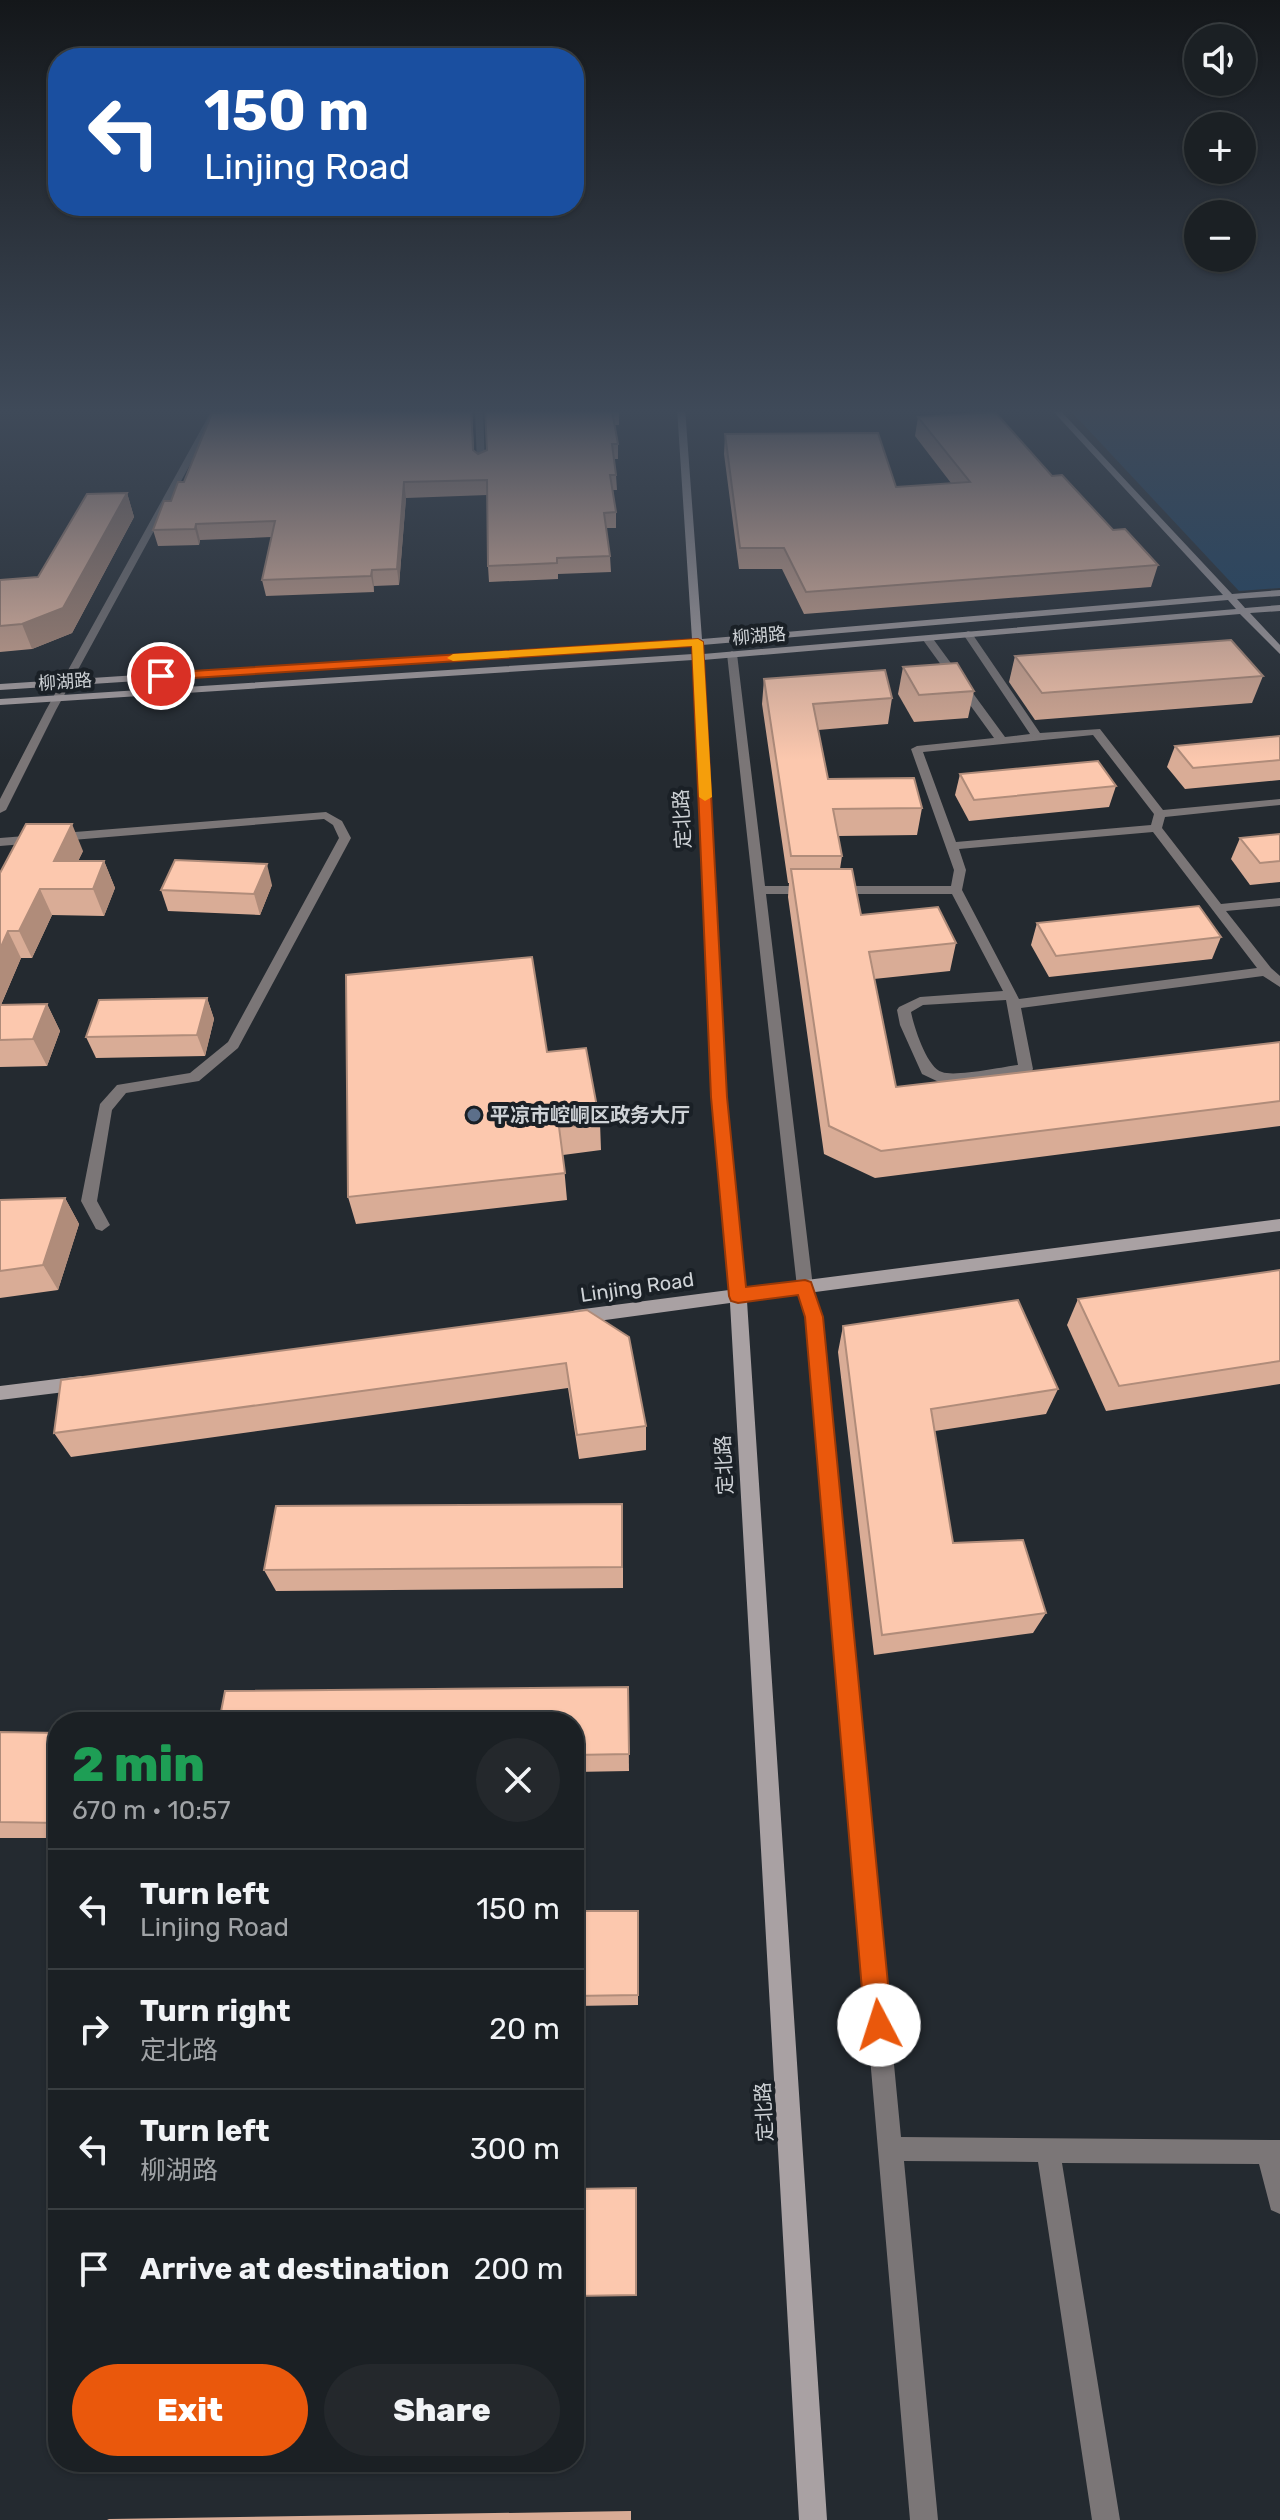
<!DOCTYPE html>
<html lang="en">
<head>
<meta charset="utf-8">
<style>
	:root { --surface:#1b2024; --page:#24282c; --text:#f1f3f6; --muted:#a0a3a6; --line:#393e41; --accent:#ea580c }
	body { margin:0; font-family:Rubik,"Noto Sans SC",sans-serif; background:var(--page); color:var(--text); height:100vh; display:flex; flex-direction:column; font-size:30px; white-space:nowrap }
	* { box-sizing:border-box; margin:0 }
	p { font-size:26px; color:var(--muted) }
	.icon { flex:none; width:44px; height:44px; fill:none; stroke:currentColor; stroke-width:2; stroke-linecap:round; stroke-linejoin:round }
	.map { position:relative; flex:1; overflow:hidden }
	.sheet { position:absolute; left:48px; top:1712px; width:536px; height:760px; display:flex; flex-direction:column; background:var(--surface); border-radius:32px; box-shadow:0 2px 6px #0004,0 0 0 2px var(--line) }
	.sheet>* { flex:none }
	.banner { position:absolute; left:48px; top:48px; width:536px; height:168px; border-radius:32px; box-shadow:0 2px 6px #0004,0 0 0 2px var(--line); background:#1a4fa0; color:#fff; overflow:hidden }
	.controls { position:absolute; left:1184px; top:24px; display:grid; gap:16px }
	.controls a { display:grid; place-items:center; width:72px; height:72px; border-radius:50%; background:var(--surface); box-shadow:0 2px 6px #0004,0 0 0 2px var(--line); font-size:40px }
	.pin { position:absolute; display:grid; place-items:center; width:68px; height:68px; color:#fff; margin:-34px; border:4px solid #fff; border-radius:50%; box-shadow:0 2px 8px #0007 }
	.me { position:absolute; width:88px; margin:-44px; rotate:355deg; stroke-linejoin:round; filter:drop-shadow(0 0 6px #0008) }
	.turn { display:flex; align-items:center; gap:28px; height:168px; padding:0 24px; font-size:36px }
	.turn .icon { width:104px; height:104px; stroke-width:2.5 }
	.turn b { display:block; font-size:56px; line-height:68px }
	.round { display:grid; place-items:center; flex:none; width:84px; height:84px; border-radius:42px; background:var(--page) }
	.overview { display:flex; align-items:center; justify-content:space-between; height:136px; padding:0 24px }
	h1 { font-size:48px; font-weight:800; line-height:60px; color:#1e9e55 }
	.action { display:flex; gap:16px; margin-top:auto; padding:16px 24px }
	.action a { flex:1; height:92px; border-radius:48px; background:var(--accent); color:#fff; font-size:32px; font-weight:800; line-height:92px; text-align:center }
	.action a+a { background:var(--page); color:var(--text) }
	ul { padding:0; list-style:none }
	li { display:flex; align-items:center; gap:24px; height:120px; padding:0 24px; border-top:2px solid var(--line) }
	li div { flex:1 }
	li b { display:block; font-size:30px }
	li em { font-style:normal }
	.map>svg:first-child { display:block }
	.green { fill:#1d4365 }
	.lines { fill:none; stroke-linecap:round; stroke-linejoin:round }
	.street { fill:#7b7677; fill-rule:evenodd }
	.secondary { fill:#a9a1a3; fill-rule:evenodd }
	.wall { fill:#d9ac96 }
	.shaded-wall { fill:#b08c7a }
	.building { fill:#fcc8ae; stroke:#b08c7a; stroke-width:2 }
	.route { fill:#ea580c; stroke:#983908; stroke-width:2 }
	.slow { fill:#f59e0b }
	.service-dot { fill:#5c6f8a; stroke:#1a2026; stroke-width:3 }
	.labels { text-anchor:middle; stroke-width:8; stroke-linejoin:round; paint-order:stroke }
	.far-street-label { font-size:18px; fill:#ced2d6; stroke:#1a2026 }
	.street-label { font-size:20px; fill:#ced2d6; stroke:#1a2026 }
	.poi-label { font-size:20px; font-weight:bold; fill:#ced2d6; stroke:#1a2026; text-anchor:start }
</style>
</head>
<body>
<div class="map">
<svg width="1280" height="2520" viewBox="0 0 1280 2520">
	<rect width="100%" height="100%" fill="#242a30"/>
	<polygon class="green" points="1068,408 1280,408 1280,588 1239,591"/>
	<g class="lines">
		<g class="street">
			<polygon points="213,408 221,408 56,710 6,810 0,813 0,799 46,710"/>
			<polygon points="475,408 483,408 485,465 481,467 477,465"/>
			<path d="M968 631 971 632 1040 733 1100 729 1163 810 1280 799V805L1165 817 1162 828 1221 904 1280 898V906L1226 911 1271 968 1280 976V987L1263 976 1021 1008 1033 1069 1031 1072 943 1084 922 1074 900 1025 897 1010 899 1007 920 997 1003 991 952 894H835L829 890 835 886H951L954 870 911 749 917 746 994 738 923 640V636H931L1005 737 1030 734 963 634ZM1093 735 1154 814 1151 825 956 842 923 752ZM1153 832 1257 968 1019 999 962 890 966 870 959 849ZM1006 1000 1018 1065C1002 1067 955 1077 942 1072 927 1068 914 1027 911 1012L923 1005Z"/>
			<polygon points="732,651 737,654 765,886 808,886 814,890 808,894 766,894 813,1287 822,1317 901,2137 1280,2140 1280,2214 1271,2210 1259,2164 1062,2163 1120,2520 1092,2520 1038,2162 904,2161 938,2520 910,2520 806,1317 797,1287 727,654"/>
			<polygon points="326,812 342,821 351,838 238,1048 199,1081 126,1093 112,1110 97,1201 110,1225 102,1231 96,1229 81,1201 100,1104 117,1085 190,1073 228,1042 339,838 333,825 324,819 0,846 0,838"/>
		</g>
		<g class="secondary">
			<path d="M677 408H685L702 639 1223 595 1050 408H1058L1232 594 1280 590V596L1237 599 1245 608 1280 605V611L1250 613 1280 645V654L1240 614 703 660 726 1097 745 1288 1280 1219V1231L747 1301 827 2520H799L730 1303 576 1324 570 1322 568 1317 570 1312 576 1310 729 1290 712 1097 693 660 0 705V699L693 654 692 645 0 690V684L692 639ZM1228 600 1236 609 703 654 702 645Z"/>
			<polygon points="81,1376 87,1378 90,1383 87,1388 81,1390 0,1400 0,1386"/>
		</g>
	</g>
	<g class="wall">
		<polygon points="472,408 474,451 478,454 619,408 619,425 615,425 618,444 618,459 614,459 616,475 617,490 613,490 616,512 616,528 606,528 610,556 611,572 558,574 558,579 489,582 488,566 487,495 406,498 399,585 374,586 374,592 266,596 262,580 271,537 200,540 199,545 158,546 153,530 184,482"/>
		<polygon points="918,417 1052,476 1113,530 1158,565 1151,587 804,614 782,569 739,569 724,454 725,434 896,487 951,483 915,436"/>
		<polygon points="127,493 134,517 72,633 32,649 0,652 0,580 38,577"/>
		<polygon points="1015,656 1263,676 1252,703 1035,720 1009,682"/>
		<polygon points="903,667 974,691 968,718 914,722 898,694"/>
		<polygon points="764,679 892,698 888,724 818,730 828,779 922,808 917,835 838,836 842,856 840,869 861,915 956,943 950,971 874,979 896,1087 1280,1042 1280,1126 875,1178 824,1154 788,897 789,883 788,883 762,704"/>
		<polygon points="1280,736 1280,780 1185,789 1167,767 1175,746"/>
		<polygon points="960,774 1116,786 1109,807 969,821 955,795"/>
		<polygon points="1280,834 1280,882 1250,885 1231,859 1240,838"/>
		<polygon points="83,851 78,861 104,861 115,888 104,916 52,915 32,958 21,958 1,1005 47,1004 60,1031 47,1066 0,1067 0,873"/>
		<polygon points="272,885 260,915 168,911 161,890"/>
		<polygon points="1037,923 1221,937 1212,959 1049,977 1031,945"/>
		<polygon points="207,998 214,1019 205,1056 96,1058 86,1037"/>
		<polygon points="547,1052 600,1123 601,1150 563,1155 567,1200 356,1224 348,1197"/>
		<polygon points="65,1198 79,1224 58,1290 0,1298 0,1200"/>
		<polygon points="1280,1270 1280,1384 1106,1411 1067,1325 1078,1299"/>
		<polygon points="587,1310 646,1426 646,1450 579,1459 568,1388 71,1457 54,1433"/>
		<polygon points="843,1326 1058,1389 1046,1414 935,1431 953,1543 1046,1613 1033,1633 874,1655 838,1352"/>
		<polygon points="623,1526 623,1588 276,1591 264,1570"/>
		<polygon points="628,1687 629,1771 574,1772 574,1722"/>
		<polygon points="0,1732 58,1733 58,1838 0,1838"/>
		<polygon points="574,1911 638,1911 638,2005 574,2006"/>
		<polygon points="631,2511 631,2520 107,2520 109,2519"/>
	</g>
	<g class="shaded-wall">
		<polygon points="404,482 406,498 399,585 397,569"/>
		<polygon points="127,493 134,517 72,633 32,649 22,624"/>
		<polygon points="196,524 200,540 199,545 195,529"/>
		<polygon points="372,570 374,586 374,592 371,576"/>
		<polygon points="72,824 83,851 65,888 54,861"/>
		<polygon points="104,861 115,888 104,916 93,889"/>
		<polygon points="267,864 272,885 260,915 254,894"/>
		<polygon points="40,889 52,915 32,958 19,931"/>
		<polygon points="8,931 21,958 0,1007 0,949"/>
		<polygon points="207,998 214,1019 205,1056 197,1035"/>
		<polygon points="47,1004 60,1031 47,1066 33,1039"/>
		<polygon points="65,1198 79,1224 58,1290 43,1265"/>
	</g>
	<g class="building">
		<polygon points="222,408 471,408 473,450 478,454 487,450 485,408 619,408 619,410 612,411 618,444 612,444 616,475 610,475 616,512 604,513 610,556 557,558 557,563 488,566 487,480 404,482 397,569 372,570 371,576 262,580 275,521 196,524 195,529 153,530 164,501 171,501 178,482 184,482 212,413 221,413"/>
		<polygon points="995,412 1052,476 1062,475 1113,530 1125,529 1158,565 806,592 784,548 740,548 725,434 878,433 896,487 970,482 918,417"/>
		<polygon points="127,493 63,608 22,624 0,626 0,580 38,577 87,494"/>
		<polygon points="1231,640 1263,676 1042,693 1015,656"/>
		<polygon points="957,663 974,691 919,695 903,667"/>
		<polygon points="885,670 892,698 813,704 828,779 914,778 922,808 833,809 842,856 791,856 764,679"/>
		<polygon points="1280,736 1280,760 1193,768 1175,746"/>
		<polygon points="1098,761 1116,786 974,800 960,774"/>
		<polygon points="26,824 72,824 54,861 104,861 93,889 40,889 19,931 8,931 0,949 0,873"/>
		<polygon points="1280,834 1280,861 1260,863 1240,838"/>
		<polygon points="175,860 267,864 254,894 161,890"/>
		<polygon points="791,869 852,869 861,915 938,907 956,943 869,952 896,1087 1280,1042 1280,1101 881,1151 829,1126"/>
		<polygon points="1199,906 1221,937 1056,956 1037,923"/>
		<polygon points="532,957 547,1052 586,1048 600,1123 559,1127 565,1173 348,1197 346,975"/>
		<polygon points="207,998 197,1035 86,1037 99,1000"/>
		<polygon points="47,1004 33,1039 0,1040 0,1005"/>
		<polygon points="65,1198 43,1265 0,1271 0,1200"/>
		<polygon points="1280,1270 1280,1361 1119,1386 1078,1299"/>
		<polygon points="1018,1300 1058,1389 931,1409 953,1543 1023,1540 1046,1613 882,1635 843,1326"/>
		<polygon points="587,1310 629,1337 646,1426 577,1435 566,1363 54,1433 61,1380"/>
		<polygon points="622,1504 622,1567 264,1570 276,1506"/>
		<polygon points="628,1687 629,1754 574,1755 574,1722 219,1722 225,1691"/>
		<polygon points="0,1732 58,1733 58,1823 0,1822"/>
		<polygon points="574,1911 638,1911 638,1995 574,1996"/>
		<polygon points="636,2188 636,2295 574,2296 574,2189"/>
	</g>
	<linearGradient id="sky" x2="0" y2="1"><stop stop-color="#14171a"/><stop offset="0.54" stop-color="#3f4a59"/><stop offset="1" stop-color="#3f4a59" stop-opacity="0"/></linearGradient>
	<rect width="1280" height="761" fill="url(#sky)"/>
	<polygon class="route" points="698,639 703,642 727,1097 746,1287 805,1280 811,1282 823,1317 892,2025 888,2035 879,2039 869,2035 865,2025 805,1317 798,1295 738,1303 731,1301 729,1296 711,1097 692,646 161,680 155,676 161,673"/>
	<polygon class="slow" points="698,639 703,642 712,797 705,801 699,797 692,646 453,661 447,658 453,654"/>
	<circle class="service-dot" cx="474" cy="1115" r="8"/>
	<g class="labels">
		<g class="far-street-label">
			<text transform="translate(759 636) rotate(-5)" y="6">柳湖路</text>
			<text transform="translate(65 682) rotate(-4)" y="6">柳湖路</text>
		</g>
		<g class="street-label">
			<text transform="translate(682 819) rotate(-93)" y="7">定北路</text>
			<text transform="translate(637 1287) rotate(-8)" y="7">Linjing Road</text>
			<text transform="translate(724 1465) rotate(-93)" y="7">定北路</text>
			<text transform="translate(764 2112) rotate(-93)" y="7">定北路</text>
		</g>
		<g class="poi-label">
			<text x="490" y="1122">平凉市崆峒区政务大厅</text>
		</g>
	</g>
</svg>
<div class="controls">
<a><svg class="icon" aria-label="sound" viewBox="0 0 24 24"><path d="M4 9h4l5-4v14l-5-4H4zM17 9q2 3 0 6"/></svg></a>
<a>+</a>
<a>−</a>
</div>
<div class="pin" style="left:161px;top:676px;background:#d93025"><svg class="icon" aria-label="arrive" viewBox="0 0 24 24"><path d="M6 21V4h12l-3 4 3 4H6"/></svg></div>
<svg class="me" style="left:879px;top:2025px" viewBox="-20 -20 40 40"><circle r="19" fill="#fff"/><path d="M0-13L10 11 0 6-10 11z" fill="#ea580c"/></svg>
<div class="banner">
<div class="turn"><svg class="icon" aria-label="left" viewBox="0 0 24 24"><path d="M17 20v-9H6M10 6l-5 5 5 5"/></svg><div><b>150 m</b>Linjing Road</div></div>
</div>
<section class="sheet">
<div class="overview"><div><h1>2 min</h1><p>670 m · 10:57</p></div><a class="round"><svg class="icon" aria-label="close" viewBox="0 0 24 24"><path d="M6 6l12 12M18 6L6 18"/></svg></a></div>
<ul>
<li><svg class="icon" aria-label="left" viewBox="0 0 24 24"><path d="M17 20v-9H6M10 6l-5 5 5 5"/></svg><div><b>Turn left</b><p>Linjing Road</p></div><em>150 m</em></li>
<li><svg class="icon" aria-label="right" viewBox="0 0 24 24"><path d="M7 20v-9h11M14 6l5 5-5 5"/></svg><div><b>Turn right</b><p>定北路</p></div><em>20 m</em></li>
<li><svg class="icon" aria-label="left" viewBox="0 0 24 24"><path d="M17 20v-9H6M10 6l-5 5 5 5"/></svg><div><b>Turn left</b><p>柳湖路</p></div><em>300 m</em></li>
<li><svg class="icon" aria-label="arrive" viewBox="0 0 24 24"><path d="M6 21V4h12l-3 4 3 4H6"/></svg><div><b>Arrive at destination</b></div><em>200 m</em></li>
</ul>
<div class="action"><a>Exit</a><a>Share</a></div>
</section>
</div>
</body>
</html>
